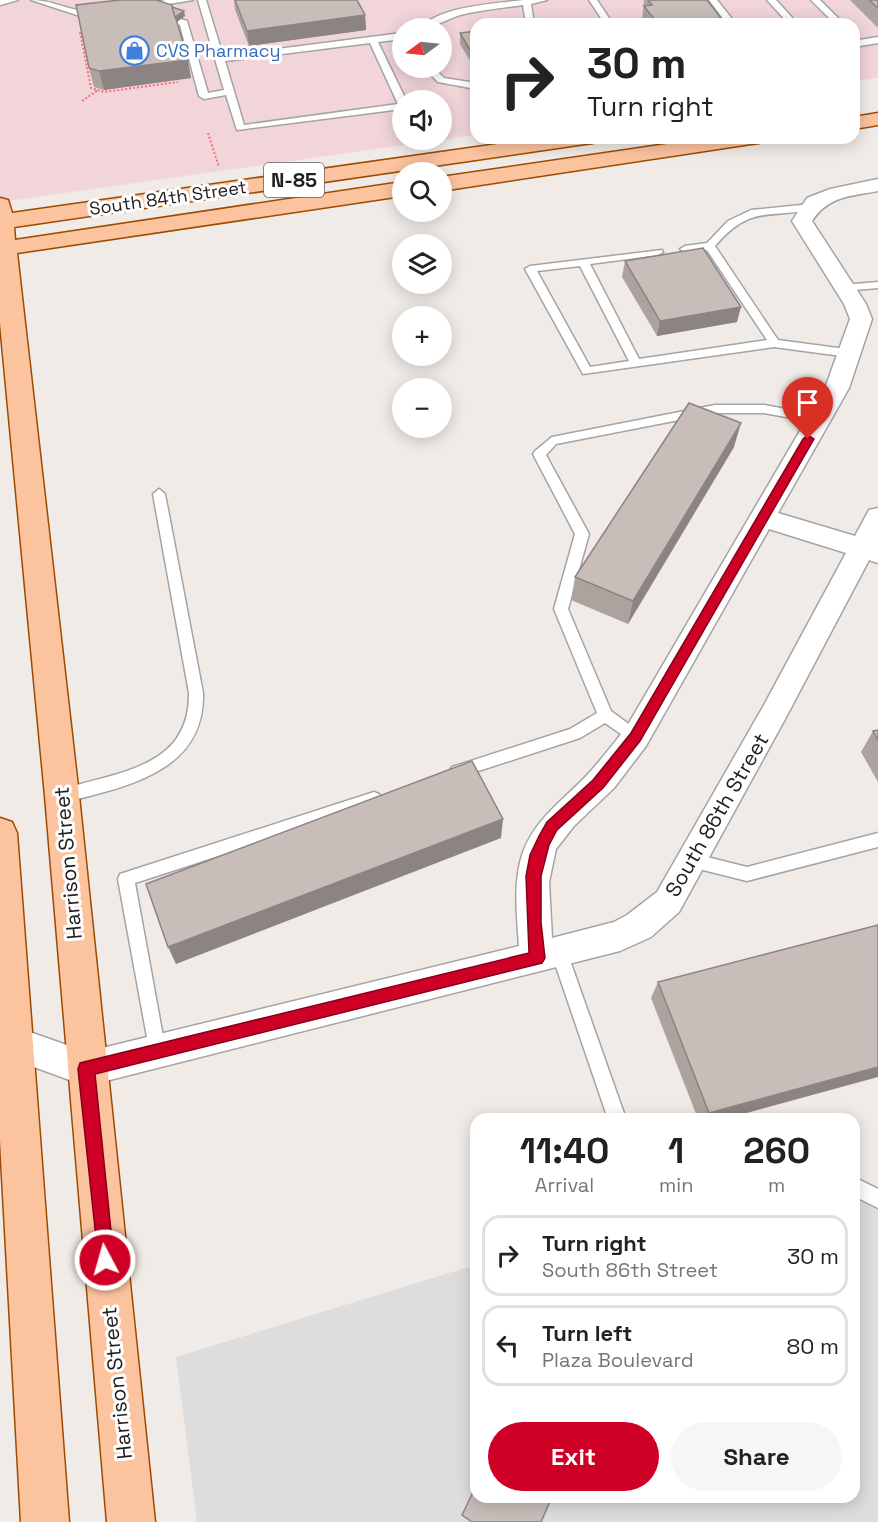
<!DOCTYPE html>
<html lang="en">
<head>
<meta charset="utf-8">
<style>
	:root { --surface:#fff; --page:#f6f6f6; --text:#222; --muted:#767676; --line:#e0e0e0; --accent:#cf0025 }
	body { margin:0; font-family:"Space Grotesk",sans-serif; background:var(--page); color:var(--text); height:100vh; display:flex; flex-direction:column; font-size:22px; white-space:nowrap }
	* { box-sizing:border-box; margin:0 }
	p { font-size:20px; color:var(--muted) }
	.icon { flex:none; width:33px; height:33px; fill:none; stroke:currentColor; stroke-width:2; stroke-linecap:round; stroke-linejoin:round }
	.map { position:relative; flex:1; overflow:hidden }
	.details { position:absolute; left:470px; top:1113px; width:390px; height:390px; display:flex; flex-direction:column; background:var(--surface); border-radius:18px; box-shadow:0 3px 15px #0003 }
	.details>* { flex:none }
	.hud { position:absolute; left:470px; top:18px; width:390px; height:126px; border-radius:18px; box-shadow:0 3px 15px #0003; background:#fff; color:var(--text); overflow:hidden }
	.needle { width:39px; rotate:255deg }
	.fabs { position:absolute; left:392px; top:18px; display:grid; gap:12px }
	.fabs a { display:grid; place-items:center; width:60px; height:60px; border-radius:50%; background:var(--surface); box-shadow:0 3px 15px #0003; font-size:30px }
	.pin { position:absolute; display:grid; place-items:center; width:51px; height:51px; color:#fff; margin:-62px -26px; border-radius:50% 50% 50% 0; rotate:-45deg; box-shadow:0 0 6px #0007 }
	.pin .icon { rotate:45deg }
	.me { position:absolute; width:66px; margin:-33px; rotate:354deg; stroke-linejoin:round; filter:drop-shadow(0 0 4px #0008) }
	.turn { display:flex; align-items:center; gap:21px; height:126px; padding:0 18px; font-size:27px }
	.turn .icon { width:78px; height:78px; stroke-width:2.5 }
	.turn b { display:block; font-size:42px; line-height:51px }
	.eta { display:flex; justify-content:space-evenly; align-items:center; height:102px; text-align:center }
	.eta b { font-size:36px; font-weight:800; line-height:42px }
	.button { display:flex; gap:12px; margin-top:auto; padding:12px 18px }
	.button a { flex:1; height:69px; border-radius:36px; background:var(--accent); color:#fff; font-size:24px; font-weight:800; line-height:69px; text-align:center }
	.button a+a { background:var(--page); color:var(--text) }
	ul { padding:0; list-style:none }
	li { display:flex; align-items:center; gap:18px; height:81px; margin:0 12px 9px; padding:0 6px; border:3px solid var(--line); border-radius:18px }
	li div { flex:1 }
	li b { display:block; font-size:22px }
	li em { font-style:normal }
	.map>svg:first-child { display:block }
	.residential { fill:#dedddd }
	.commercial { fill:#f1d5d9; fill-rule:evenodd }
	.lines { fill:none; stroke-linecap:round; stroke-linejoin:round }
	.service-casing { stroke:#a4a4a4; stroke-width:3 }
	.minor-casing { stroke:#a4a4a4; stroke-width:3 }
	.primary-casing { stroke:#9b4c00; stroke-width:3 }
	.path { stroke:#fb6d78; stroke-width:2; stroke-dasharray:2 2; stroke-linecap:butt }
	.service { fill:#fff; fill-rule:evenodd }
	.minor { fill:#fff; fill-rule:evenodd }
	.primary { fill:#fcc39f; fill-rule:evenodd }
	.wall { fill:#aca39f }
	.shaded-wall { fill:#8c8482 }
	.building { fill:#c8bdb9; stroke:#8c8482; stroke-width:1.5 }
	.route { fill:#cf0025; stroke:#870018; stroke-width:1.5 }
	.labels { text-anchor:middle; stroke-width:6; stroke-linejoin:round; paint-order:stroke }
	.far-shop-label { font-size:18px; fill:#366cbe; stroke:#fff; text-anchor:start }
	.far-street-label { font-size:18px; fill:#202020; stroke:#fff }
	.shield { fill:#fff; stroke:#636363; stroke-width:1.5 }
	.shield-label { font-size:20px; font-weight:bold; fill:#202020 }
	.street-label { font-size:21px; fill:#202020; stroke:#fff }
</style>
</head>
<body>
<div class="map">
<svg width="878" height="1522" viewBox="0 0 878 1522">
	<rect width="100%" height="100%" fill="#f0ebe6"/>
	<polygon class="residential" points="854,1193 878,1206 878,1522 197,1522 176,1357 475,1265 476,1497 854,1497"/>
	<path class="commercial" d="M0 0H878V78L854 81V24H476L475 135 0 202ZM402 28H441V68H402ZM402 100H441V140H402Z"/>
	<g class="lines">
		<defs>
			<g id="service">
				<polygon points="0,0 18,0 0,5"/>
				<path d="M31 0C48 0 62 7 78 10 86 11 94 7 101 11L80 16Z"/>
				<polygon points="166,0 193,0 144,8 140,5"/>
				<path d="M198 0H206L223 56 402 33V39L378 42 406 100H402V109L237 130 226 95 204 99 199 96 180 25 155 15 159 12 187 21 208 93 224 90ZM370 43 398 104 244 125 225 61Z"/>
				<path d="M523 0H547L531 4 534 24H526L523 5C502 8 481 10 460 15 447 19 432 29 420 28 441 6 494 4 523 0Z"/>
				<polygon points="589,0 597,0 613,24 605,24"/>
				<polygon points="709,0 717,0 736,24 727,24"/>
				<polygon points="767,0 776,0 798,24 789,24"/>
				<polygon points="811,0 820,0 844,24 835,24"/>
				<polygon points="878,37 878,43 854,47 854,41"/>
				<polygon points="424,68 434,68 444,78 476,83 476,89 438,82"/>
				<path d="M811 204 816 207 815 209C769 219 751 204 715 246L778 340 853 350 855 353 849 357 774 347 583 374 525 269 530 266 662 250 663 252 658 255 590 264 639 359 767 340 707 250 685 252 680 249 685 246 707 243 728 221 751 210ZM580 266 629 361 590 367 537 271Z"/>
				<polygon points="878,282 878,288 843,291 838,288 843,285"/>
				<polygon points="715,405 764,405 819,415 825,419 819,423 764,413 715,413 556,444 546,455 589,534 568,609 611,711 641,733 643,737 641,741 631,741 605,723 580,738 457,778 452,777 449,772 452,767 570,729 597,713 554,609 575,534 533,454 535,451 552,437"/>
				<path d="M159 489 165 494 203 693C205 773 124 787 62 803L57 801 54 796 57 791C112 772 190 771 189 693L153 494Z"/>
				<polygon points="374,792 379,794 382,799 379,804 135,883 166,1053 163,1059 157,1062 151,1059 118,879 120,874"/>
				<polygon points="878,833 878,847 747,881 691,867 685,865 683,860 685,855 691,853 747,867"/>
				<polygon points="559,944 565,947 567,952 626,1119 608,1119 551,952 553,947"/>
				<polygon points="854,1177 878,1189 878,1208 854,1196"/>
			</g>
			<path id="minor" d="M878 179V191C851 196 828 196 812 221L866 304 872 319 849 388 778 513 855 536 869 510 878 508V563L869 560 784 721 679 912 651 937 620 951 86 1086 1 1055 0 1033 13 1026 86 1052 519 946C517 917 513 884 522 855 534 819 563 801 588 774 601 760 613 744 626 728L825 388 850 319 844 304 792 221 807 198 830 189ZM769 529 846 553 764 705 657 892 627 915 614 922 552 938 549 882 556 849 574 826 614 788 646 746Z"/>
			<g id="primary">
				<polygon points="878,113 878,125 854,129 854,117"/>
				<polygon points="540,138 596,138 593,143 585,144 14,227 15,240 402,182 402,196 17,253 79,796 155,1522 107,1522 45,796 0,323 0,198 8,200 12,213"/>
				<polygon points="708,138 762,138 759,143 751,144 441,191 441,177"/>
				<polygon points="0,818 12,822 17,833 69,1522 21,1522 0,1140"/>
			</g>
		</defs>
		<use href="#service" class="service-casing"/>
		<use href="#minor" class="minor-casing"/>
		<use href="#primary" class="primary-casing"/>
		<g class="path">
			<polyline points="80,32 91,88 104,92 178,82"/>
			<polyline points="82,101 98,90"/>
			<polyline points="208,133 219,167"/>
		</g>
		<use href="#service" class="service"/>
		<use href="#minor" class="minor"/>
		<use href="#primary" class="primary"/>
	</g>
	<g class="wall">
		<polygon points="234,0 357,0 365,15 366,30 249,46 235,10"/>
		<polygon points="644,0 707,0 720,24 645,24 642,21"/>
		<polygon points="850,0 878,0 878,27 877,27"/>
		<polygon points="185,16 177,22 191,78 104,90 94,87 89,68"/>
		<polygon points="476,31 476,71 460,44 460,33"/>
		<polygon points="625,261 737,322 657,336 622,277"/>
		<polygon points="734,447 628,624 571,600 575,577"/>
		<polygon points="878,730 878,782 861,752 873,731"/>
		<polygon points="658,982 725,1119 698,1119 651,998"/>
	</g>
	<g class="shaded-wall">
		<polygon points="184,11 185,16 175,23 174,18"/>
		<polygon points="365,15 366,30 249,46 247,31"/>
		<polygon points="721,18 720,24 699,24 700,21"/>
		<polygon points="188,60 191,78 104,90 99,71"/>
		<polygon points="741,307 737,322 657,336 660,321"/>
		<polygon points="741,423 734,447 628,624 633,601"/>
		<polygon points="503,819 501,838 176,964 168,947"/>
		<polygon points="878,1067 878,1077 725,1119 705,1119 709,1113"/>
	</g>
	<g class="building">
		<polygon points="120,0 156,0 172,5 188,60 99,71 89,68 76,5"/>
		<polygon points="235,0 357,0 365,15 247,31"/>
		<polygon points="648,0 707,0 721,18 700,21 702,24 686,24 685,23 675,24 658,24 644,6 652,5"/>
		<polygon points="869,0 878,0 878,8"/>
		<polygon points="172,7 184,11 175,17"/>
		<polygon points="476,31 476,60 460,33"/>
		<polygon points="703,248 741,307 660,321 625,261"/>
		<polygon points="689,403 741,423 633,601 575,577"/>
		<polygon points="878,730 878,740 873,731"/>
		<polygon points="472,761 503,819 168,947 146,884"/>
		<polygon points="878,925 878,1067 709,1113 658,982"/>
		<polygon points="854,1367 857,1369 854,1380"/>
		<polygon points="476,1486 476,1497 552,1497 541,1522 472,1522 462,1515"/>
	</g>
	<polygon class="route" points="808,435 814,439 640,741 603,788 557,830 549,845 541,876 541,922 545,958 542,963 95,1074 114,1260 111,1266 105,1268 99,1266 78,1069 80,1063 529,953 526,876 530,855 539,836 547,822 593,780 631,733 803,439"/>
	<defs>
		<symbol id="shop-ring" viewBox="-11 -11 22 22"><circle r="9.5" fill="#fff" stroke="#3f7fe0" stroke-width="1.5"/><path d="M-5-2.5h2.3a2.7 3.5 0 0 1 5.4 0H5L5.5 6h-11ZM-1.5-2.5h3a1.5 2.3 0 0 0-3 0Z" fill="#3f7fe0"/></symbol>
	</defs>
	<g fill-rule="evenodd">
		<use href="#shop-ring" x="118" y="34" width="33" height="33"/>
	</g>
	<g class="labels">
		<g class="far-shop-label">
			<text x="156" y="57">CVS Pharmacy</text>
		</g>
		<g class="far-street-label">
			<text transform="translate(168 198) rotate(-8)" y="6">South 84th Street</text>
		</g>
		<rect class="shield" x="264" y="163" width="60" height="34" rx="4.5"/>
		<g class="shield-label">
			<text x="294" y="187">N-85</text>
		</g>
		<g class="street-label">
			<text transform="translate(717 815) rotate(-60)" y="7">South 86th Street</text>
			<text transform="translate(68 863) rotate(-95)" y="7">Harrison Street</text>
			<text transform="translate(117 1383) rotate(-96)" y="7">Harrison Street</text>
		</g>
	</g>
</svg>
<div class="fabs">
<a><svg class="needle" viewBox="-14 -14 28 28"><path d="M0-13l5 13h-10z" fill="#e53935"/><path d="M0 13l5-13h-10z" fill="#767676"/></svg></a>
<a><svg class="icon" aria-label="sound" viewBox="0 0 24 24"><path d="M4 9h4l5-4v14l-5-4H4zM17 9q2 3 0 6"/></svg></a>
<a><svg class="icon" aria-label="search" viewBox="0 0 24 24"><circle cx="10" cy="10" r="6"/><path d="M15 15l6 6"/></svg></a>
<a><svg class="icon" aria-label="layers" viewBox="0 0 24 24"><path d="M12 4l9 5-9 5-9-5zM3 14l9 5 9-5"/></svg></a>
<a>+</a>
<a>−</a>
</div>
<div class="pin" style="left:808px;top:439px;background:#d93025"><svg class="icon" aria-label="arrive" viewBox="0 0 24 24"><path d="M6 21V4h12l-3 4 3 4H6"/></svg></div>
<svg class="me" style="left:105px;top:1260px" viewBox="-20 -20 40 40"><circle r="17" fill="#cf0025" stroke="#fff" stroke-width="3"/><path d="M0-11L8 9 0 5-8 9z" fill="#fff"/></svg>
<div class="hud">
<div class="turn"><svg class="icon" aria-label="right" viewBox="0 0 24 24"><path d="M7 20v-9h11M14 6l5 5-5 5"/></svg><div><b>30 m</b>Turn right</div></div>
</div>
<section class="details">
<div class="eta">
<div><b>11:40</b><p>Arrival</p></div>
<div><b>1</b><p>min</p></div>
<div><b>260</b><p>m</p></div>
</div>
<ul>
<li><svg class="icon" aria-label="right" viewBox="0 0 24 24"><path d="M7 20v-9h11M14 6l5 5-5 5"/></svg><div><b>Turn right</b><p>South 86th Street</p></div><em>30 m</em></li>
<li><svg class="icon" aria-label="left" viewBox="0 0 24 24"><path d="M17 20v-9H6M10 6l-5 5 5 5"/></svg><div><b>Turn left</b><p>Plaza Boulevard</p></div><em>80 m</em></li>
</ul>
<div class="button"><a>Exit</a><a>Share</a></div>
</section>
</div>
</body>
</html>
